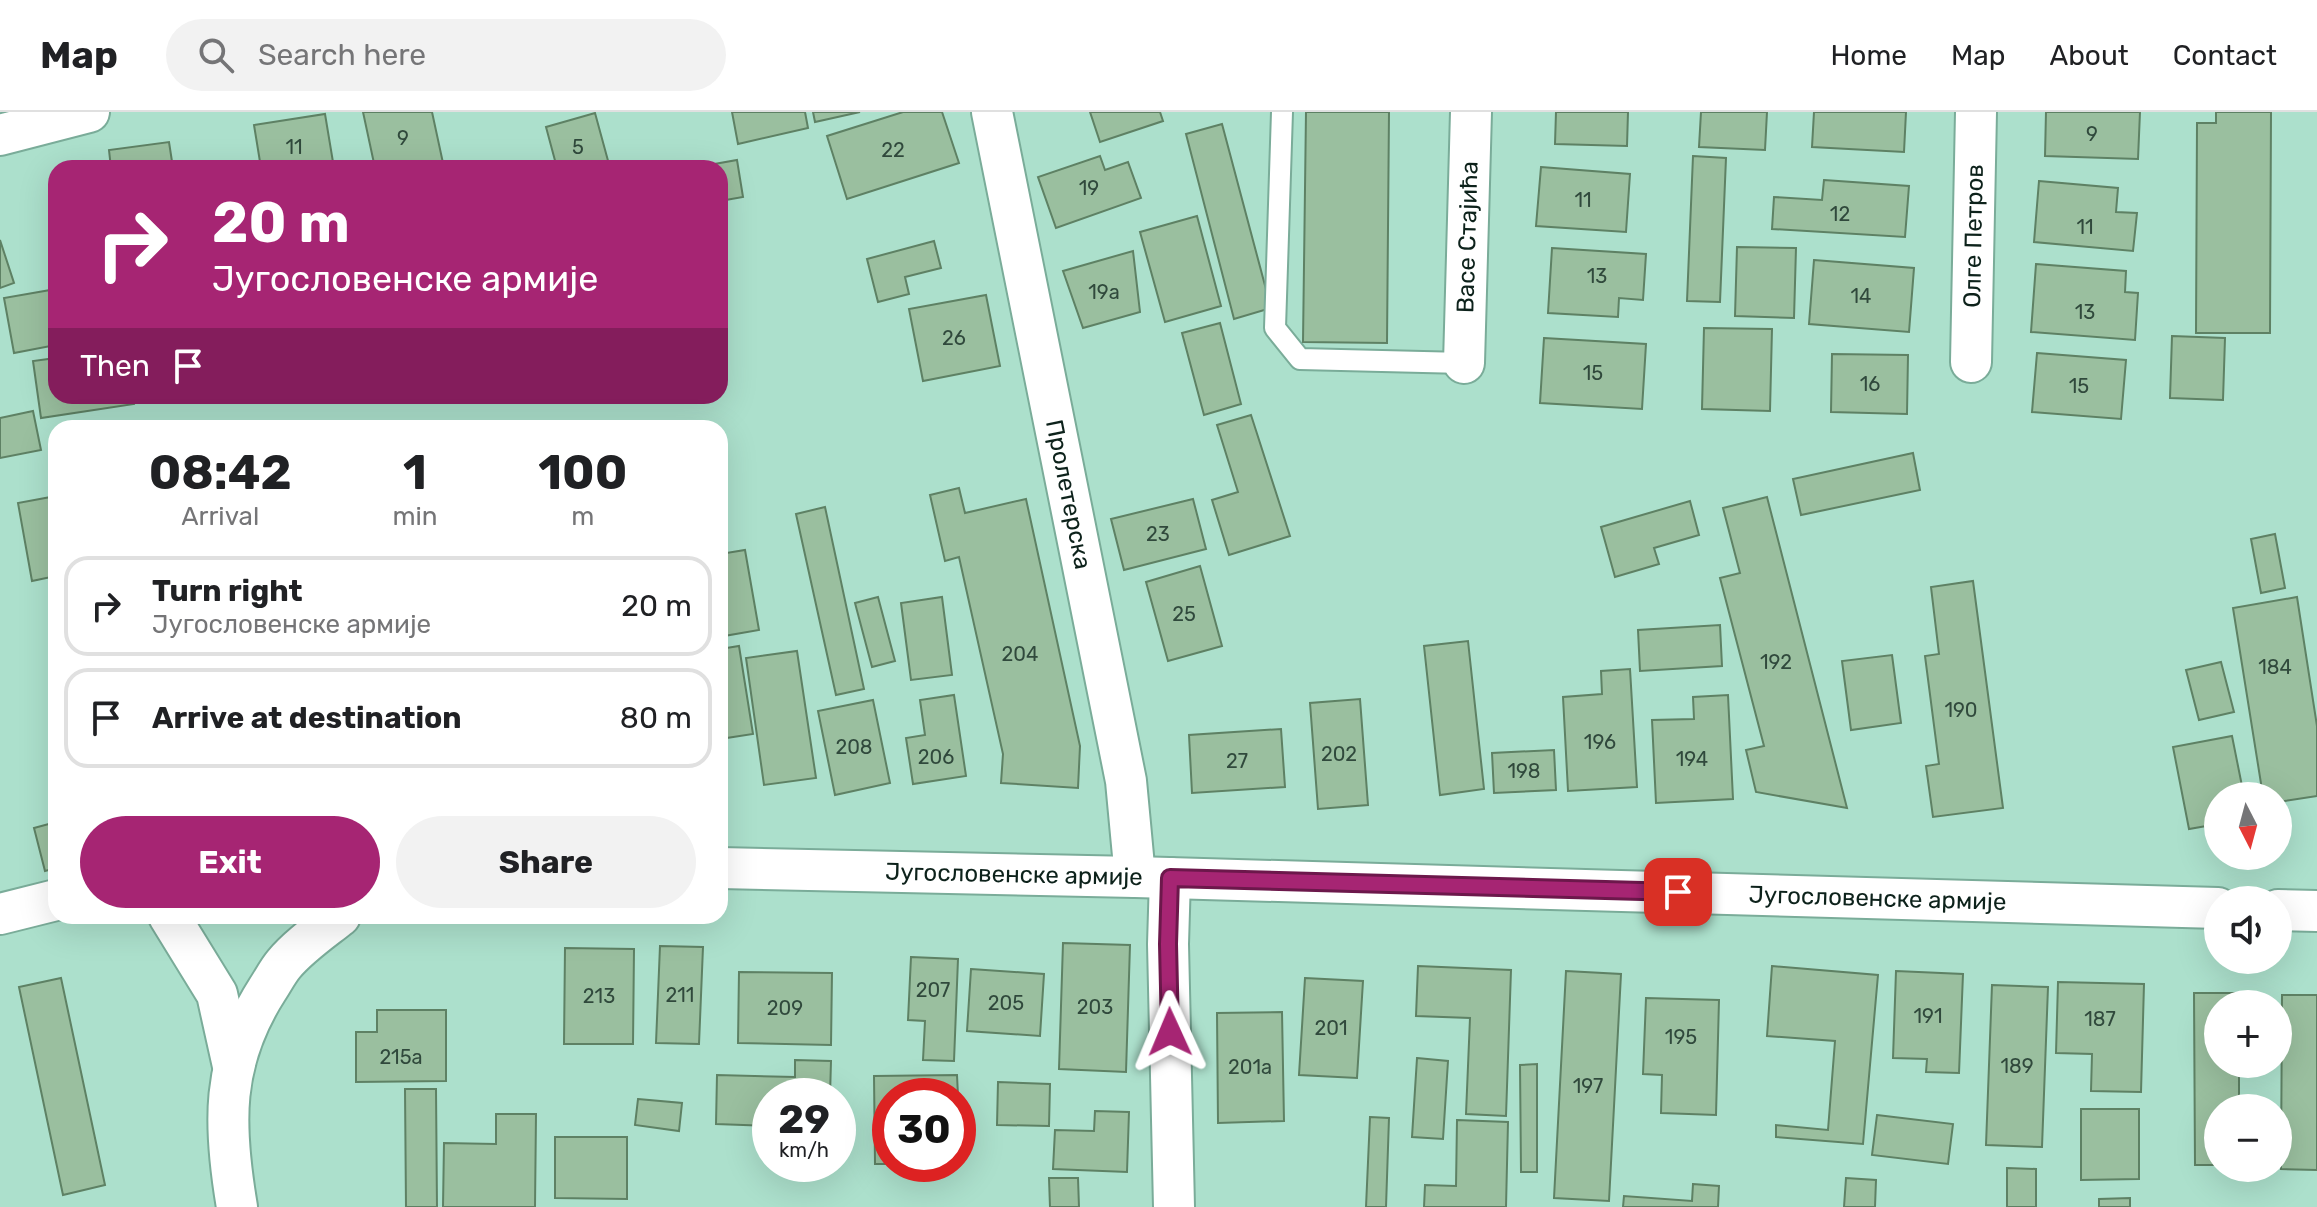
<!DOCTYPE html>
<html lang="en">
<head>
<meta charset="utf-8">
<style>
	:root { --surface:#fff; --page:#f2f2f2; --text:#202124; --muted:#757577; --line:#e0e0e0; --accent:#a62573 }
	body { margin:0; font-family:Rubik,sans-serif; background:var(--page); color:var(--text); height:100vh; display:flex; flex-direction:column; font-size:30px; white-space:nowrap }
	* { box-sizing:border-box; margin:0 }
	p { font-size:26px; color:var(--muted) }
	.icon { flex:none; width:44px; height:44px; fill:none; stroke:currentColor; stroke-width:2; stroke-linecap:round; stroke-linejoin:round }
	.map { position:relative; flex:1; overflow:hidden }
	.drawer { position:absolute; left:48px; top:308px; width:680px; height:504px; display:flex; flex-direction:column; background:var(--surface); border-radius:24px; box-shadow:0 8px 32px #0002 }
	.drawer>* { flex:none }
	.top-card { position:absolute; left:48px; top:48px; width:680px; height:244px; border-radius:24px; box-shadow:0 8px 32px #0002; background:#a62573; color:#fff; overflow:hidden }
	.needle { width:52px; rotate:174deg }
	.tools { position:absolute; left:2204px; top:670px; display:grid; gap:16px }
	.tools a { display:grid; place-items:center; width:88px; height:88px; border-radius:50%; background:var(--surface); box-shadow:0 8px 32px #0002; font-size:40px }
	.speed { position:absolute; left:752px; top:966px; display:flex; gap:16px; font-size:40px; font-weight:700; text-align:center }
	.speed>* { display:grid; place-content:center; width:104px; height:104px; border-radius:50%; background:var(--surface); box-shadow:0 8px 32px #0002; line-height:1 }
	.speed small { font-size:20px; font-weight:400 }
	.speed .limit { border:12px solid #d22; background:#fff; color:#111 }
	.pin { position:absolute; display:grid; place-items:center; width:68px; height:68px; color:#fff; margin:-34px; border-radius:16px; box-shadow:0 4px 12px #0006 }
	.me { position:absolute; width:88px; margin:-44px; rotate:359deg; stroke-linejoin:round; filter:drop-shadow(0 0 6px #0008) }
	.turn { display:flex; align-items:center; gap:28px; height:168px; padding:0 32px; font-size:36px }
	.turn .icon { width:104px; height:104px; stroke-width:2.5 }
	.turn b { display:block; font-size:56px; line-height:68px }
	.then { display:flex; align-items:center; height:76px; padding:0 32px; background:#0003; gap:16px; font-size:30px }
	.eta { display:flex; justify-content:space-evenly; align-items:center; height:136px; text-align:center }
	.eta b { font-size:48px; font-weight:700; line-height:56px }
	.action { display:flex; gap:16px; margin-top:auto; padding:16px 32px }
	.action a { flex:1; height:92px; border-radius:48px; background:var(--accent); color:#fff; font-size:32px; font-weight:700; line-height:92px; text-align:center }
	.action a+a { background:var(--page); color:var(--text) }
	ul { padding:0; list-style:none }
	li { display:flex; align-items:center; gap:24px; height:100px; margin:0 16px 12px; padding:0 16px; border:4px solid var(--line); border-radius:24px }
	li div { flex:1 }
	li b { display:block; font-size:30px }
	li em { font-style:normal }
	header { display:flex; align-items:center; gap:48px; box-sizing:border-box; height:112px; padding:0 40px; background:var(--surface); border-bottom:2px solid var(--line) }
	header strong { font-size:38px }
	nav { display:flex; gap:44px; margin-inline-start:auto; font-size:28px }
	.search { width:560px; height:72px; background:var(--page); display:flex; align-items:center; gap:20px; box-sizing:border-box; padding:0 28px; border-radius:44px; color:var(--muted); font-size:30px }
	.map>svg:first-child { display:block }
	.building { fill:#9abf9f; stroke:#5e8164; stroke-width:2 }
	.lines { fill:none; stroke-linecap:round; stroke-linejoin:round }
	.service-casing { stroke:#7aac99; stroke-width:24 }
	.minor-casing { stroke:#7aac99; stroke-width:44 }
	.service { stroke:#fff; stroke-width:20 }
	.minor { stroke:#fff; stroke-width:40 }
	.route-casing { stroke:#6c184b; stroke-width:20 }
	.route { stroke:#a62573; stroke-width:14 }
	.labels { text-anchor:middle; stroke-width:6; stroke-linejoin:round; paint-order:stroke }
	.number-label { font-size:20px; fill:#30493c }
	.street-label { font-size:24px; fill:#0d221b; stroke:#ace0cc }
</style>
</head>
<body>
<header>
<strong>Map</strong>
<div class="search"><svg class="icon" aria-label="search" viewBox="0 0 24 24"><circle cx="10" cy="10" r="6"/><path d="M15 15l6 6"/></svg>Search here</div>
<nav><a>Home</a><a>Map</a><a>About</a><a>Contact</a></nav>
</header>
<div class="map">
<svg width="2317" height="1095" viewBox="0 0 2317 1095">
	<rect width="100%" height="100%" fill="#ace0cc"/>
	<g class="building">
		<polygon points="363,0 432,0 443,51 420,56 375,56"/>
		<polygon points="732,0 805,0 808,16 738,32"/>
		<polygon points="813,0 860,0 815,10"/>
		<polygon points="903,0 942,0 959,51 847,87 827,24"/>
		<polygon points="1090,0 1160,0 1163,9 1100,30"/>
		<polygon points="1306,0 1389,0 1387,231 1303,230"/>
		<polygon points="1556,0 1628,0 1627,34 1555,32"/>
		<polygon points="1701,0 1767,0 1765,38 1699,35"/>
		<polygon points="1814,0 1906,0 1904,40 1812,35"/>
		<polygon points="2046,0 2140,0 2138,47 2045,44"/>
		<polygon points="2216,0 2271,0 2270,221 2196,221 2197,11 2216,11"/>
		<polygon points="595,1 610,56 557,56 546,15"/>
		<polygon points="325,2 334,56 261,56 254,13"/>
		<polygon points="1222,12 1271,196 1234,207 1186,22"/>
		<polygon points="169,30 173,56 111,56 109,38"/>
		<polygon points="1100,44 1105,58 1128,50 1141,86 1056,116 1038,65"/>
		<polygon points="1693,44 1726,46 1720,190 1687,189"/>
		<polygon points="737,48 743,85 720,89 720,56 692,56"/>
		<polygon points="1541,55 1630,62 1626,120 1536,114"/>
		<polygon points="1824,68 1909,74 1905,125 1772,117 1774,85 1822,88"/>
		<polygon points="2039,69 2118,76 2116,100 2137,101 2133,139 2034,130"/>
		<polygon points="1197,104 1221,194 1165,210 1140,120"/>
		<polygon points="0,128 14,171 0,176"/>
		<polygon points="934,129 941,156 905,165 909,182 878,190 867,147"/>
		<polygon points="1737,135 1796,136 1794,206 1735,204"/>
		<polygon points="1552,136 1646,142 1643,188 1619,186 1618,205 1548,201"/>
		<polygon points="1133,139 1140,200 1083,216 1063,159"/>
		<polygon points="1814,148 1914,156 1909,220 1809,212"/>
		<polygon points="2036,152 2126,159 2125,180 2138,181 2135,228 2031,220"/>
		<polygon points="56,177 56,233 14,241 4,186"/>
		<polygon points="986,183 1000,254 923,269 909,197"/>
		<polygon points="1220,211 1241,292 1204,303 1182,221"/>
		<polygon points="1704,216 1772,217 1770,299 1702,297"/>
		<polygon points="2172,224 2225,226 2223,288 2170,286"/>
		<polygon points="1544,226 1646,232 1642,297 1540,291"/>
		<polygon points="2037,241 2126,248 2121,307 2032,300"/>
		<polygon points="1832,242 1908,243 1907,302 1831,300"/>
		<polygon points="56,246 56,284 133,284 134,292 41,306 33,249"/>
		<polygon points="33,299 41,338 0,346 0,306"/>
		<polygon points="1251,303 1290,424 1229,443 1212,388 1238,380 1217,313"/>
		<polygon points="1913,341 1920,378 1801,403 1793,367"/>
		<polygon points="959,376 965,401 1026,387 1080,634 1078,676 1001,671 1003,642 959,445 945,449 930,383"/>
		<polygon points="56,384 56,464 32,469 18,391"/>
		<polygon points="1767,385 1847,696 1756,680 1746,638 1764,634 1720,466 1740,461 1723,396"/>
		<polygon points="1193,387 1206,437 1124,458 1111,407"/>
		<polygon points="1690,389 1699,423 1654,436 1659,452 1615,465 1601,415"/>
		<polygon points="825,395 864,577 836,583 796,402"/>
		<polygon points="2275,422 2285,476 2261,481 2251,427"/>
		<polygon points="745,438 759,518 724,524 720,501 720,442"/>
		<polygon points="1200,454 1222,534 1168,549 1146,470"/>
		<polygon points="1973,469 2003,696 1933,705 1926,654 1939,652 1925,544 1939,542 1931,475"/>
		<polygon points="878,485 895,549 872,555 855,491"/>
		<polygon points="942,485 952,563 911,568 901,491"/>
		<polygon points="2297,485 2317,614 2317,684 2278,690 2278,684 2263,684 2233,496"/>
		<polygon points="1720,513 1722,554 1640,559 1638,518"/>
		<polygon points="1468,529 1484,677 1440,683 1424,534"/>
		<polygon points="739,534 753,622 720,627 720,537"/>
		<polygon points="797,539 816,666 764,673 746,546"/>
		<polygon points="1892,543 1901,611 1851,618 1842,549"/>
		<polygon points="2221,550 2234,600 2199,608 2186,558"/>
		<polygon points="1630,557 1637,675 1568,679 1563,585 1602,582 1601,559"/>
		<polygon points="954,583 966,664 913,672 906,626 925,623 920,588"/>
		<polygon points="1728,583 1733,687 1656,691 1652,608 1694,607 1693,585"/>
		<polygon points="1360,587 1368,693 1318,697 1310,591"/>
		<polygon points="873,588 890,671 835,683 818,599"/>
		<polygon points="1281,617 1285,675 1192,681 1189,623"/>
		<polygon points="2232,624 2244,684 2218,684 2218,712 2189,717 2173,635"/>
		<polygon points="1554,638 1556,678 1494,681 1492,641"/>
		<polygon points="56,710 56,756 45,759 34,716"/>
		<polygon points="1063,831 1130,833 1126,960 1059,957"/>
		<polygon points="660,834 703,835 699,932 656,931"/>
		<polygon points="565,836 634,837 633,932 564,932"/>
		<polygon points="911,845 958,847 954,949 923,948 925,909 908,908"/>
		<polygon points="1418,854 1511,858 1506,1004 1466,1002 1470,906 1416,904"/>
		<polygon points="1772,854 1878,863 1863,1032 1776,1025 1776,1013 1828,1018 1835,929 1767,924"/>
		<polygon points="971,857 1044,862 1040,924 967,919"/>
		<polygon points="1566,859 1621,862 1609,1089 1554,1086"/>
		<polygon points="1896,859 1963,862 1959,961 1926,960 1927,947 1893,946"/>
		<polygon points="739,860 832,861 831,933 738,931"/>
		<polygon points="61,866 105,1073 63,1083 19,875"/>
		<polygon points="1305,866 1363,869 1357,966 1299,963"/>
		<polygon points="2058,870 2144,872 2141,980 2091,979 2092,942 2056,941"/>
		<polygon points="1992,873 2048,875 2042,1035 1986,1033"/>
		<polygon points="2194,881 2239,881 2239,892 2218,892 2218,952 2239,952 2239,996 2218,996 2218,1053 2195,1053"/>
		<polygon points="2282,883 2317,883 2317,1058 2281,1057"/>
		<polygon points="1646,886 1719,888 1716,1003 1661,1001 1662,963 1643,962"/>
		<polygon points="377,898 446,898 446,969 356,970 356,920 377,920"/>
		<polygon points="1282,900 1284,1009 1218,1011 1217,901"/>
		<polygon points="1417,946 1448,949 1443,1027 1412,1025"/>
		<polygon points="795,948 831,949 830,984 770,984 770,1014 716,1012 717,963 795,965"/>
		<polygon points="1537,952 1537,1060 1521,1060 1520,953"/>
		<polygon points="957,963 958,984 890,984 890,1052 918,1052 875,1052 874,964"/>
		<polygon points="998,970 1050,972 1049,1014 997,1013"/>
		<polygon points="405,977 436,977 437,1095 406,1095"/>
		<polygon points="638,987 682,991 679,1019 635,1013"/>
		<polygon points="2081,997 2139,997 2139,1067 2081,1068"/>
		<polygon points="1095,999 1129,1000 1127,1060 1053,1057 1055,1018 1094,1019"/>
		<polygon points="496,1002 536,1002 535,1095 443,1095 444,1031 496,1032"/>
		<polygon points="1877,1003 1953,1012 1948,1052 1872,1043"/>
		<polygon points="1370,1005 1389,1006 1386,1095 1366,1095"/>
		<polygon points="1457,1008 1508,1010 1506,1095 1424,1095 1425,1073 1456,1074"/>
		<polygon points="555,1025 627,1025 627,1087 555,1086"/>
		<polygon points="2007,1056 2036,1057 2036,1095 2007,1095"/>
		<polygon points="1049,1066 1078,1066 1079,1095 1050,1095"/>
		<polygon points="1846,1066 1876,1068 1875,1095 1844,1095"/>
		<polygon points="1693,1072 1719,1074 1718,1095 1623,1095 1624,1084 1692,1089"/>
		<polygon points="2130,1086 2130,1095 2099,1095 2099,1087"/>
	</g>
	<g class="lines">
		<defs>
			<polyline id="service" points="1282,0 1275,216 1300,247 1464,251"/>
			<g id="minor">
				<path id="s1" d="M992 0 1126 669 1135 765"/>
				<polyline points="0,23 89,0"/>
				<path id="s2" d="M1971 250 1976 0"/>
				<path id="s3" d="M1464 251 1471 0"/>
				<path id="s4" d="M720 756 1135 765 2218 796"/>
				<polyline points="1170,766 1168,832 1174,1095"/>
				<polyline points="2278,798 2317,799"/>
				<polyline points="0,802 56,788"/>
				<polyline points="169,804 217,882 233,954"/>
				<path d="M237 1095C223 1013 221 950 267 878 273 869 278 859 284 852 299 834 321 819 340 804"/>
			</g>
		</defs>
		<use href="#service" class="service-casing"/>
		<use href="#minor" class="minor-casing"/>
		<use href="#service" class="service"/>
		<use href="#minor" class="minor"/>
	</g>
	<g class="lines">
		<defs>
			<polyline id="route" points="1170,920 1168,832 1170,766 1678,780"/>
		</defs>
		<use href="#route" class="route-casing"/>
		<use href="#route" class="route"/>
	</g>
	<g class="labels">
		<g class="number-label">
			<text x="2092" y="29">9</text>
			<text x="403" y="33">9</text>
			<text x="294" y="42">11</text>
			<text x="578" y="42">5</text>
			<text x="893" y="45">22</text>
			<text x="1089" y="83">19</text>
			<text x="1583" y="95">11</text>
			<text x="1840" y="109">12</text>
			<text x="2085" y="122">11</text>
			<text x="1597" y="171">13</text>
			<text x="1104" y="187">19a</text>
			<text x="1861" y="191">14</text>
			<text x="2085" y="207">13</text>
			<text x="954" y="233">26</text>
			<text x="1593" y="268">15</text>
			<text x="1870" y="279">16</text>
			<text x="2079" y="281">15</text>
			<text x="1158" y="429">23</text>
			<text x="1184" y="509">25</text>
			<text x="1020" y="549">204</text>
			<text x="1776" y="557">192</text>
			<text x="2275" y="562">184</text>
			<text x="1961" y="605">190</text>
			<text x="1600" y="637">196</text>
			<text x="854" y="642">208</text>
			<text x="1339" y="649">202</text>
			<text x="936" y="652">206</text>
			<text x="1692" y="654">194</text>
			<text x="1237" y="656">27</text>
			<text x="1524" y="666">198</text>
			<text x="933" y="885">207</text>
			<text x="680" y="890">211</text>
			<text x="599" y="891">213</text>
			<text x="1006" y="898">205</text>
			<text x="1095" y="902">203</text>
			<text x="785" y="903">209</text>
			<text x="1928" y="911">191</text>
			<text x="2100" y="914">187</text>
			<text x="1331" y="923">201</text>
			<text x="1681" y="932">195</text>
			<text x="401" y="952">215a</text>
			<text x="2017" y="961">189</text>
			<text x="1250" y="962">201a</text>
			<text x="1588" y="981">197</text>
		</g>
		<g class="street-label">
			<text dy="8" stroke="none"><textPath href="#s2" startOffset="126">Олге Петров</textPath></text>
			<text dy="8" stroke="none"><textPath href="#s3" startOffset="126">Васе Стајића</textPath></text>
			<text dy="8" stroke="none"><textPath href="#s1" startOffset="390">Пролетерска</textPath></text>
			<text dy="8" stroke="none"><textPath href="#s4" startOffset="294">Југословенске армије</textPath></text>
			<text dy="8" stroke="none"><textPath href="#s4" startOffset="1158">Југословенске армије</textPath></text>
		</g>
	</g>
</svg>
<div class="tools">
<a><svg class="needle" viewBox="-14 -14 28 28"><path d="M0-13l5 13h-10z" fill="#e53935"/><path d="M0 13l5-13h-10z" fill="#757577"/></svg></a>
<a><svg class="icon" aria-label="sound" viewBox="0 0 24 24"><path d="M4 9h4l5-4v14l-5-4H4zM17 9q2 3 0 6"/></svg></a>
<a>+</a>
<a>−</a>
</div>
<div class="speed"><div>29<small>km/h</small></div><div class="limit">30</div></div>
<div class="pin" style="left:1678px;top:780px;background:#d93025"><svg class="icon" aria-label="arrive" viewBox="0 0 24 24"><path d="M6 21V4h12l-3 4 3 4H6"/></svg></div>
<svg class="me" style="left:1170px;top:920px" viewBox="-20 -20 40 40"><path d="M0-17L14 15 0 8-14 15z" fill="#a62573" stroke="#fff" stroke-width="4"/></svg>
<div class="top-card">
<div class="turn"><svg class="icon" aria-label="right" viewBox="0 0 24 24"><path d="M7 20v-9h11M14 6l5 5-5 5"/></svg><div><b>20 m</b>Југословенске армије</div></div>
<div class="then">Then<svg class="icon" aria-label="arrive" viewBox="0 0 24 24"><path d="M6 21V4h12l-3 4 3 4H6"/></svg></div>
</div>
<section class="drawer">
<div class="eta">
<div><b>08:42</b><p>Arrival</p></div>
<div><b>1</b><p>min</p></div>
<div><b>100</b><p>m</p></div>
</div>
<ul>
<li><svg class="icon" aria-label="right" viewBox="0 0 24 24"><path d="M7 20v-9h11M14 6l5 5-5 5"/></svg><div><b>Turn right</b><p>Југословенске армије</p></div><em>20 m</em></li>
<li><svg class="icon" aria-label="arrive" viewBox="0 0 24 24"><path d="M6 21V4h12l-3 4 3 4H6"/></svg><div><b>Arrive at destination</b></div><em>80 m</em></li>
</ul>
<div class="action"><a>Exit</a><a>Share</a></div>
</section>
</div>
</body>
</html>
